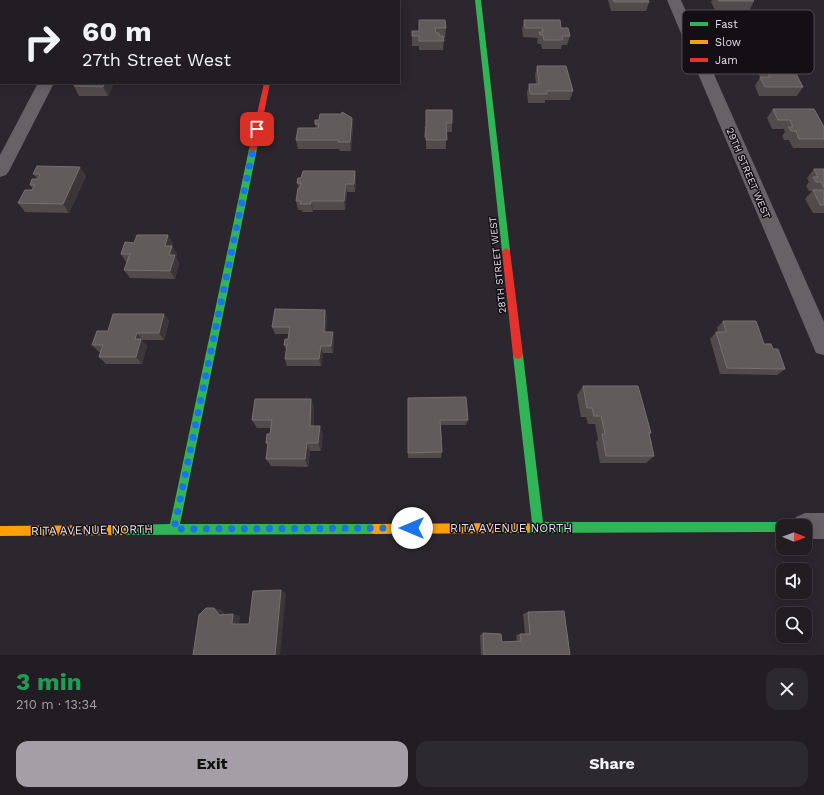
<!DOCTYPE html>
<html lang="en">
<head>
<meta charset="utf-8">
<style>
	:root { --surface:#211d22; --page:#2d2a2f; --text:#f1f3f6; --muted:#a2a2a5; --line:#3e3b40; --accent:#a49fa7 }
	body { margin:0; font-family:"Work Sans",sans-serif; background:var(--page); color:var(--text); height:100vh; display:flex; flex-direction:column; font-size:15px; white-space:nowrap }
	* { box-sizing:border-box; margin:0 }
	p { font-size:13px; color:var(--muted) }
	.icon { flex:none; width:22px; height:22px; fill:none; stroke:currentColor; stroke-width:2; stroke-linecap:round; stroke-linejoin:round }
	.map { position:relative; height:655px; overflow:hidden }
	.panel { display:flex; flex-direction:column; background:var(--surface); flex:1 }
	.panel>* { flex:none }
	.banner { position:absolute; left:0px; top:0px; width:400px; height:84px; box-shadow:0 2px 10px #0003,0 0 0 1px var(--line); background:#211d22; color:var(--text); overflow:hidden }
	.needle { width:26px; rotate:91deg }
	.fabs { position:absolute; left:776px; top:519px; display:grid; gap:8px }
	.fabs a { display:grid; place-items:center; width:36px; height:36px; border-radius:8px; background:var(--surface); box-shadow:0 2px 10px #0003,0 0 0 1px var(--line); font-size:20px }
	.pin { position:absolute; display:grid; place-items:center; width:34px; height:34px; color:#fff; margin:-17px; border-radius:8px; box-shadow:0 2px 6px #0006 }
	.me { position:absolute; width:44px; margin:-22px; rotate:270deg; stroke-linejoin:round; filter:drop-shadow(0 0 3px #0008) }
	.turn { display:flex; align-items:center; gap:14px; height:84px; padding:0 16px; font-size:18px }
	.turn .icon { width:52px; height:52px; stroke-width:2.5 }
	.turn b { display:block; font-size:28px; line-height:34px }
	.round { display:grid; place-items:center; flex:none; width:42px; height:42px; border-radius:12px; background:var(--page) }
	.head { display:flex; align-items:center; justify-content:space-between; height:68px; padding:0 16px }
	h1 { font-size:24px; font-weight:700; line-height:30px; color:#1e9e55 }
	.primary-button { display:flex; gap:8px; margin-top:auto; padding:8px 16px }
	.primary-button a { flex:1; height:46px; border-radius:12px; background:var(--accent); color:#111; font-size:16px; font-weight:700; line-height:46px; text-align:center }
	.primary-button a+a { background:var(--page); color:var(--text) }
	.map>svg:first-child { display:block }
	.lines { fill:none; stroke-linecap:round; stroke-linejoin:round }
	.street { fill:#666268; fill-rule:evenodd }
	.fast { fill:#30b455; fill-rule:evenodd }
	.slow { fill:#ff9f0a; fill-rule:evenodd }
	.jam { fill:#e5322d; fill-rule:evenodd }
	.wall { fill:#524b4b }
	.shaded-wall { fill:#3c3638 }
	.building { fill:#625b5c; stroke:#767072 }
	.route { stroke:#1a73e8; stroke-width:7; stroke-dasharray:0 12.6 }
	.labels { text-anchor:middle; stroke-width:3; stroke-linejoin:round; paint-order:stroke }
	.street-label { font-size:10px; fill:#e5dfe8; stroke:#130f15 }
	.near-street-label { font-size:12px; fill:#e5dfe8; stroke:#130f15 }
	.key { fill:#130f15; stroke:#524d54; stroke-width:1 }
	.key-label { font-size:11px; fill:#e5dfe8 }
</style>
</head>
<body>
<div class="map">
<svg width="824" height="655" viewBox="0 0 824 655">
	<rect width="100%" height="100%" fill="#2c272e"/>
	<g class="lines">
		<g class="street">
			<polygon points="82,0 96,0 81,1"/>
			<polygon points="277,0 291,0 276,1"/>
			<polygon points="667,0 681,0 824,322 824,355 816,353 813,346"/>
			<polygon points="38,83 54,83 9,171 6,175 0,177 0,155"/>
			<polygon points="805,513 824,513 824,539 805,539 805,526 792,526 796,517"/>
		</g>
		<g class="fast">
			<polygon points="475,0 481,0 510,251 506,254 502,251"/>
			<polygon points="253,146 257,149 180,524 375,524 379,525 380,529 379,533 375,534 125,535 121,534 120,530 121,526 125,525 170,524 249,149"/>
			<polygon points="518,351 521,352 523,355 543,522 783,522 787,523 788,526 783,526 783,532 525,533 521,532 520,528 521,524 532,523 513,355 515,352"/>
		</g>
		<g class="slow">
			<polygon points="525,523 529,524 530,528 529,532 525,533 375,534 371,533 370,529 371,525 375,524"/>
			<polygon points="125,525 129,526 130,530 129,534 125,535 0,536 0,526"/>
		</g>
		<g class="jam">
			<polygon points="264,83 270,83 257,149 253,152 249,149"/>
			<polygon points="506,248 510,251 523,355 521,358 518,359 515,358 513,355 502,251"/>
		</g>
	</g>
	<g class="wall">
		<rect x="206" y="0" width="34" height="1"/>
		<polygon points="608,0 648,0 649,2 646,11 611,11"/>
		<polygon points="712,0 754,0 754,1 749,11 715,10 711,2"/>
		<polygon points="419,20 446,28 445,38 444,38 443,50 419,50 419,46 412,46 412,31 419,31"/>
		<polygon points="524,20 561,28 570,36 567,45 562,45 561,49 542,49 541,44 538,44 537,41 538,38 523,37 522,29"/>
		<polygon points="744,21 781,42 776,51 735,51 731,42 736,33 738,33"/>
		<polygon points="763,64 803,87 797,96 759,96 755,86 760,77 758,73"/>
		<polygon points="537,66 573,91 570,100 545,100 545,103 528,103 527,93 529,84 536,84 535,75"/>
		<polygon points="76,83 114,83 108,96 79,96 74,86"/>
		<polygon points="773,109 824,127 824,148 793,148 789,140 784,140 782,136 785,132 784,129 772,129 767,118"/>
		<polygon points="426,110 452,123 452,132 446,132 446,149 426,149 426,138 424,137 425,128 426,126"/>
		<polygon points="352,118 353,127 351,151 340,151 339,149 298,149 296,140 316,128 315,124"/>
		<polygon points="814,169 824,169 824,213 813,213 805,199 812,191 809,191 806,186 809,182 807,178"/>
		<polygon points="355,171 356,180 355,192 347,192 345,210 313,210 313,212 302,212 302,210 298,210 296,201 299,188 297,183 301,178"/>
		<polygon points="33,174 86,176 69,213 25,212 18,203 32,190 33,189 30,185 38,179"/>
		<polygon points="173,243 172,246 177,254 176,257 179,263 175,279 130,278 124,270 127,262 126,262 121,254"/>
		<polygon points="325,310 327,317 326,332 334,339 333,353 323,353 321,366 287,366 285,359 286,349 284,345 288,339 288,334 275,334 272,327"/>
		<polygon points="164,314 169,321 164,340 143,340 142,341 147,346 142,364 106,364 99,357 100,352 99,352 92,345 108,331"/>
		<polygon points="723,321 773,349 785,369 777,375 720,374 710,339 716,332 718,332 717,328"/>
		<polygon points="583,386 651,433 649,435 654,456 646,463 600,463 596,442 598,440 595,424 588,424 586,417 581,417 577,395"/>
		<polygon points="408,398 468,420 466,425 441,425 442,452 441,458 408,458"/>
		<polygon points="311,399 314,408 314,426 323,434 321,451 310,451 308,467 271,466 266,459 268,446 266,443 270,434 271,428 257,428 252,420"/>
		<polygon points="528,612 570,655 481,655 480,635 483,633 502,642 517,641 516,635 520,634 525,634 523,614"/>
	</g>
	<g class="shaded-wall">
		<rect x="46" y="0" width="6" height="1"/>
		<polygon points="105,83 114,83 108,96 103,87"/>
		<polygon points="352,118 353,127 351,151 350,142"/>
		<polygon points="80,167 86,176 69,213 63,204"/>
		<polygon points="355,171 356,180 355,192 354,184"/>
		<polygon points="346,184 347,192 345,210 344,201"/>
		<polygon points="311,201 313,210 313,212 311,204"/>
		<polygon points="168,235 173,243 169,254 165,246"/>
		<polygon points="172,246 177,254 176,257 179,263 175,279 170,271 169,255"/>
		<polygon points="325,310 327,317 326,339 324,332"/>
		<polygon points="164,314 169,321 164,340 159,333"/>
		<polygon points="333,332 334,339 333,353 331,346"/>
		<polygon points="137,333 147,346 142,364 136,357 135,339"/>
		<polygon points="321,346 323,353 321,366 319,359"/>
		<polygon points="311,399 314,408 314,434 310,426"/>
		<polygon points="320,426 323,434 321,451 318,443"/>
		<polygon points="307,443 310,451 308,467 305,459"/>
		<polygon points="281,590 286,593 280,655 275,655"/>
		<polygon points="214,608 222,610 227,617 219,615"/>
		<polygon points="233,614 240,616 239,626 232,624"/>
	</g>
	<g class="building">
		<polygon points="17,0 46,0 46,1 16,1"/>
		<polygon points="214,0 232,0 232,1 213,1"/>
		<polygon points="613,0 648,0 649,2 614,2"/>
		<polygon points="718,0 753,0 754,1 719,1"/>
		<polygon points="419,20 445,20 446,28 435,28 436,33 439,33 439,36 443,36 444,41 419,41 419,36 412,36 412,31 419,31"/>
		<polygon points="524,20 560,20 561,28 568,28 570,36 562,36 563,40 544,40 543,35 540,35 539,32 543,32 542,28 525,28"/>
		<polygon points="763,64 791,64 803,87 765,87 760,77 770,77"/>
		<polygon points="537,66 566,66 573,91 547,91 547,94 530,94 529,84 539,84"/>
		<polygon points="76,83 105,83 103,87 74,86"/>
		<polygon points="773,109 814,109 824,127 824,139 799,139 796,131 791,131 788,127 793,127 790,120 778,120"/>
		<polygon points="426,110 452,110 452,123 446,123 447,140 426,140 426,129 425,128 426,126"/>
		<polygon points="342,112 352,118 350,142 338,142 339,140 296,140 298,128 318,128 319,124 315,124 315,120 319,120 320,114 342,114"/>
		<polygon points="37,166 80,167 63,204 18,203 25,190 32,190 35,185 30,185 32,179 38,179 40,174 33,174"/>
		<polygon points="814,169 824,169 824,188 821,182 816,182 813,177 818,177"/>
		<polygon points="303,171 355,171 354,184 346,184 344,201 311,201 311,204 300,204 301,201 296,201 298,188 300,188 301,183 297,183 298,178 301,178"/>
		<polygon points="813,190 824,190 824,205 820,205"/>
		<polygon points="137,235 168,235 165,246 172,246 169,255 175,255 170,271 124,270 130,254 121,254 125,242 134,243"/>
		<polygon points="275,309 325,310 324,332 333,332 331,346 321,346 319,359 285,359 287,345 284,345 285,339 288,339 290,327 272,327"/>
		<polygon points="113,314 164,314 159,333 137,333 135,339 141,339 136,357 99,357 103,345 92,345 97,331 108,331"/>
		<polygon points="723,321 756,321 764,344 771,344 773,349 778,349 785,369 727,368 716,332 726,332"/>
		<polygon points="583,386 638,386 651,433 649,433 654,456 606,456 602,434 605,434 601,416 594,416 592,408 587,408"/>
		<polygon points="466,397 468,420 440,420 442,452 408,453 408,398"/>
		<polygon points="255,399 311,399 310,426 320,426 318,443 307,443 305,459 266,459 268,443 266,443 267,434 270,434 272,420 252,420"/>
		<polygon points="281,590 275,655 193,655 199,615 206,608 214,608 219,615 233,614 232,624 249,624 253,591"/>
		<polygon points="564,611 570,655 484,655 483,633 501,634 502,642 521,641 520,634 530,634 528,612"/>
	</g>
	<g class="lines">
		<polyline class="route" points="257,129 174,529 412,528"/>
	</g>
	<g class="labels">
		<g class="street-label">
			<text transform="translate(749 173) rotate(67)" y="4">29TH STREET WEST</text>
			<text transform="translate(497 265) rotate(-96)" y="4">28TH STREET WEST</text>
		</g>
		<g class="near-street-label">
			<text x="511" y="532">RITA AVENUE NORTH</text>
			<text transform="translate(92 530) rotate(-1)" y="4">RITA AVENUE NORTH</text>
		</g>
	</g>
	<rect x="682" y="10" width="132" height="64" rx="6" class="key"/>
	<rect x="690" y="22" width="18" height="4" fill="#30b455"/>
	<rect x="690" y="40" width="18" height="4" fill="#ff9f0a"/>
	<rect x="690" y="58" width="18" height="4" fill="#e5322d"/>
	<g class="key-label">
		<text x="715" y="28">Fast</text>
		<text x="715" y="46">Slow</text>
		<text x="715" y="64">Jam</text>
	</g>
</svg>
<div class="fabs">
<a><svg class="needle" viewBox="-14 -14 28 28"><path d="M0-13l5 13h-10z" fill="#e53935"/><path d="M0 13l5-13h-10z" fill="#a2a2a5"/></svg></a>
<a><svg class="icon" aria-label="sound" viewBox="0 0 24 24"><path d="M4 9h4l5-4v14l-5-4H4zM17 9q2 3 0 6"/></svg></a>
<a><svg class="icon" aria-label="search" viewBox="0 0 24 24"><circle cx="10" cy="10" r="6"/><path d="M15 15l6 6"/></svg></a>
</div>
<div class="pin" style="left:257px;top:129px;background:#d93025"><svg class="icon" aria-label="arrive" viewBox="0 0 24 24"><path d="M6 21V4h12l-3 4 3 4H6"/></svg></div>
<svg class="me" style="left:412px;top:528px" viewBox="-20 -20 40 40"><circle r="19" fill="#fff"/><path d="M0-13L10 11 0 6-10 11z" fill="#1a73e8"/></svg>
<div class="banner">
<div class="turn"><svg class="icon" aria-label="right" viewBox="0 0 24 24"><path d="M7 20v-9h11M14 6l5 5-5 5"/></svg><div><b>60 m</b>27th Street West</div></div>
</div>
</div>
<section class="panel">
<div class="head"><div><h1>3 min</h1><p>210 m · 13:34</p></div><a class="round"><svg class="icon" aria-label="close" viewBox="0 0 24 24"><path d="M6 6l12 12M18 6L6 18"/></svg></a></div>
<div class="primary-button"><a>Exit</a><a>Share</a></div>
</section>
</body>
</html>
